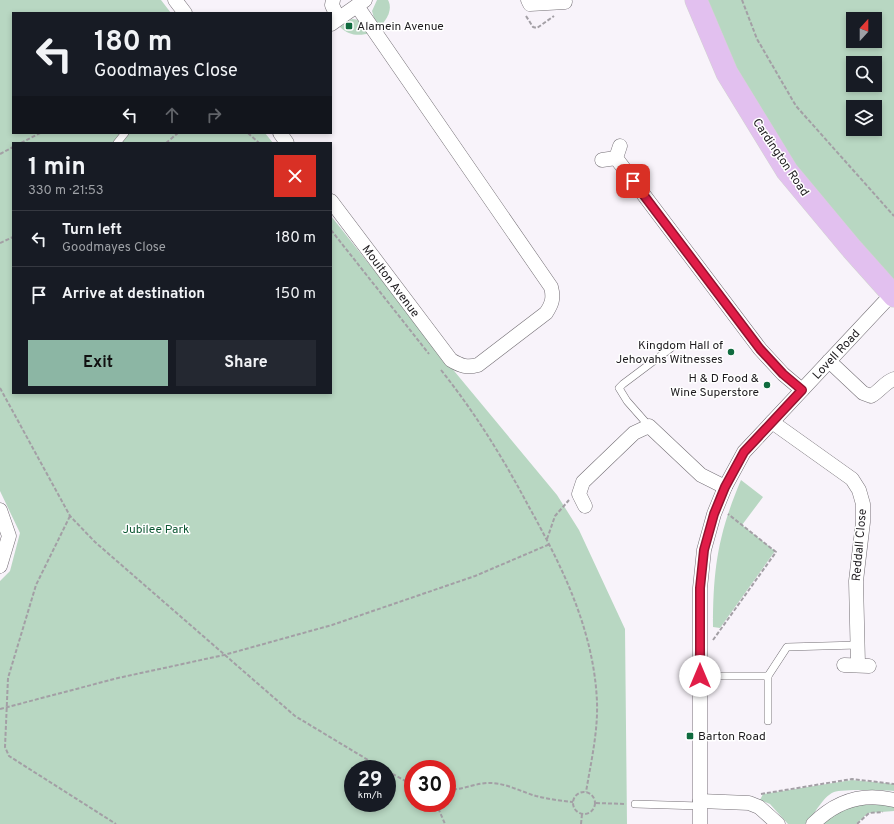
<!DOCTYPE html>
<html lang="en">
<head>
<meta charset="utf-8">
<style>
	:root { --surface:#171b24; --page:#242831; --text:#f1f3f6; --muted:#9ea1a6; --line:#363941; --accent:#8cb6a4 }
	body { margin:0; font-family:Overpass,sans-serif; background:var(--page); color:var(--text); height:100vh; display:flex; flex-direction:column; font-size:15px; white-space:nowrap }
	* { box-sizing:border-box; margin:0 }
	p { font-size:13px; color:var(--muted) }
	.icon { flex:none; width:22px; height:22px; fill:none; stroke:currentColor; stroke-width:2; stroke-linecap:round; stroke-linejoin:round }
	.map { position:relative; flex:1; overflow:hidden }
	.sheet { position:absolute; left:12px; top:142px; width:320px; height:252px; display:flex; flex-direction:column; background:var(--surface); border-radius:0px; box-shadow:0 2px 6px #0003 }
	.sheet>* { flex:none }
	.hud { position:absolute; left:12px; top:12px; width:320px; height:122px; border-radius:0px; box-shadow:0 2px 6px #0003; background:#171b24; color:var(--text); overflow:hidden }
	.needle { width:26px; rotate:21deg }
	.tools { position:absolute; left:846px; top:12px; display:grid; gap:8px }
	.tools a { display:grid; place-items:center; width:36px; height:36px; border-radius:0px; background:var(--surface); box-shadow:0 2px 6px #0003; font-size:20px }
	.speed { position:absolute; left:344px; top:760px; display:flex; gap:8px; font-size:20px; font-weight:700; text-align:center }
	.speed>* { display:grid; place-content:center; width:52px; height:52px; border-radius:50%; background:var(--surface); box-shadow:0 2px 6px #0003; line-height:1 }
	.speed small { font-size:10px; font-weight:400 }
	.speed .limit { border:6px solid #d22; background:#fff; color:#111 }
	.pin { position:absolute; display:grid; place-items:center; width:34px; height:34px; color:#fff; margin:-17px; border-radius:8px; box-shadow:0 2px 6px #0006 }
	.me { position:absolute; width:44px; margin:-22px; rotate:0deg; stroke-linejoin:round; filter:drop-shadow(0 0 3px #0008) }
	.turn { display:flex; align-items:center; gap:14px; height:84px; padding:0 16px; font-size:18px }
	.turn .icon { width:52px; height:52px; stroke-width:2.5 }
	.turn b { display:block; font-size:28px; line-height:34px }
	.lanes { display:flex; align-items:center; height:38px; padding:0 16px; background:#0003; justify-content:center; gap:20px; direction:ltr }
	.lanes .off { opacity:.35 }
	.round { display:grid; place-items:center; flex:none; width:42px; height:42px; border-radius:0px; background:var(--page) }
	.headline { display:flex; align-items:center; justify-content:space-between; height:68px; padding:0 16px }
	h1 { font-size:24px; font-weight:700; line-height:30px }
	.action { display:flex; gap:8px; margin-top:auto; padding:8px 16px }
	.action a { flex:1; height:46px; border-radius:0px; background:var(--accent); color:#111; font-size:16px; font-weight:700; line-height:46px; text-align:center }
	.action a+a { background:var(--page); color:var(--text) }
	ul { padding:0; list-style:none }
	li { display:flex; align-items:center; gap:12px; height:56px; padding:0 16px; border-top:1px solid var(--line) }
	li div { flex:1 }
	li b { display:block; font-size:15px }
	li em { font-style:normal }
	.map>svg:first-child { display:block }
	.green { fill:#b8d7c2; fill-rule:evenodd }
	.lines { fill:none; stroke-linecap:round; stroke-linejoin:round }
	.service-casing { stroke:#746f75; stroke-width:8 }
	.minor-casing { stroke:#746f75; stroke-width:15 }
	.primary-casing { stroke:#d2d2d2; stroke-width:23 }
	.path { stroke:#a39fa5; stroke-width:2; stroke-dasharray:4 2; stroke-linecap:butt }
	.service { stroke:#fff; stroke-width:7 }
	.minor { stroke:#fff; stroke-width:14 }
	.primary { stroke:#e2c0ef; stroke-width:22 }
	.route-casing { stroke:#92132f; stroke-width:10 }
	.route { stroke:#e11d48; stroke-width:7 }
	.poi-dot { fill:#106b3f; stroke:#fff; stroke-width:1.5 }
	.labels { text-anchor:middle; stroke-width:3; stroke-linejoin:round; paint-order:stroke }
	.poi-label { font-size:12px; fill:#1e1c1f; stroke:#fff; text-anchor:start }
	.street-label { font-size:12px; fill:#1e1c1f; stroke:#fff }
	.park-label { font-size:12px; fill:#0e5834; stroke:#fff }
</style>
</head>
<body>
<div class="map">
<svg width="894" height="824" viewBox="0 0 894 824">
	<rect width="100%" height="100%" fill="#f8f3fa"/>
	<g class="green">
		<path d="M0 0H161L171 13H13V133H265L273 143H13V393H331V216L450 366 557 495 579 530 625 629 627 824H0V581L10 571 20 533 0 491ZM353 769H387V803H353ZM413 769H447V803H413Z"/>
		<path d="M377 0H388C393 9 387 20 380 26L374 18 372 11Z"/>
		<path d="M706 0H894V285L792 167 733 65ZM853 19H875V41H853ZM853 63H875V85H853ZM853 107H875V129H853Z"/>
		<path d="M352 19 360 20 371 33C359 36 349 36 340 27Z"/>
		<path d="M741 480 763 497 742 525 775 551 720 628 713 627C713 569 718 534 741 480Z"/>
		<path d="M852 780 894 784V791C884 790 842 789 834 792 822 797 815 815 805 824H788L770 804 760 800 763 794Z"/>
		<polygon points="894,804 894,811 868,813 856,824 822,824 846,805"/>
	</g>
	<g class="lines">
		<defs>
			<g id="service">
				<polyline points="117,143 125,133"/>
				<polyline points="649,426 627,401 619,388 623,384 671,348"/>
				<polyline points="700,676 768,676"/>
				<polyline points="768,721 768,676 787,647 858,645"/>
				<polyline points="635,804 700,806"/>
			</g>
			<g id="minor">
				<polyline points="175,0 185,13"/>
				<polyline points="333,0 332,5 338,18"/>
				<polyline points="528,0 530,4 565,2"/>
				<polyline points="331,24 365,0"/>
				<polyline points="280,133 287,143"/>
				<polyline points="620,146 616,158 760,349 783,374 802,390"/>
				<polyline points="602,160 616,158"/>
				<path d="M331 201 451 360C461 366 467 368 478 365L546 313C552 304 554 298 551 287L357 6"/>
				<path d="M829 361 863 393 871 396C880 391 885 382 894 379"/>
				<polyline points="772,422 852,479 859,490 863,504 863,522 856,581 858,664"/>
				<polyline points="585,506 579,494 583,482 634,433 649,426 701,475 725,487"/>
				<polyline points="0,510 9,536 0,566"/>
				<polyline points="844,665 869,666"/>
				<polyline points="700,801 749,803 759,807 778,824"/>
				<polyline points="700,824 700,588 704,550 714,514 725,487 744,452 892,294"/>
				<path d="M813 824C836 801 862 792 894 800"/>
			</g>
			<polyline id="primary" points="696,0 727,73 787,171 852,249 894,296"/>
		</defs>
		<use href="#service" class="service-casing"/>
		<use href="#minor" class="minor-casing"/>
		<use href="#primary" class="primary-casing"/>
		<g class="path">
			<polyline points="742,0 757,39 796,106 894,216"/>
			<polyline points="526,16 533,27 537,28 554,16"/>
			<polyline points="248,133 259,143"/>
			<polyline points="21,143 40,133"/>
			<polyline points="166,143 178,133"/>
			<polyline points="0,154 13,147"/>
			<polyline points="331,230 429,354"/>
			<polyline points="0,243 13,237"/>
			<path d="M441 370C476 414 503 458 529 507 563 568 594 631 597 702 598 732 591 762 586 792"/>
			<polyline points="0,388 70,516 95,542 295,716 383,769"/>
			<polyline points="70,516 36,585 8,678 5,747 9,756 116,824"/>
			<polyline points="547,539 555,516 569,500"/>
			<polyline points="713,640 776,552 728,514"/>
			<polyline points="0,709 118,678 224,655 332,625 475,576 550,544"/>
			<polyline points="387,771 413,785"/>
			<path d="M447 790C463 790 478 782 492 783 508 784 522 792 536 796 548 799 561 801 573 802"/>
			<circle cx="584" cy="803" r="11"/>
			<polyline points="761,794 852,779 894,784"/>
			<polyline points="436,803 445,824"/>
			<polyline points="596,803 626,804"/>
			<polyline points="581,824 582,814"/>
			<polyline points="857,824 869,813 883,812"/>
		</g>
		<use href="#service" class="service"/>
		<use href="#minor" class="minor"/>
		<use href="#primary" class="primary"/>
	</g>
	<g class="lines">
		<defs>
			<polyline id="route" points="633,181 760,349 783,374 802,390 744,452 725,487 714,514 704,550 700,588 700,676"/>
		</defs>
		<use href="#route" class="route-casing"/>
		<use href="#route" class="route"/>
	</g>
	<g class="poi-dot">
		<rect x="345" y="22" width="8" height="8" rx="2"/>
		<circle cx="731" cy="352" r="4"/>
		<circle cx="767" cy="385" r="4"/>
		<rect x="686" y="732" width="8" height="8" rx="2"/>
	</g>
	<g class="labels">
		<g class="poi-label">
			<text x="357" y="30">Alamein Avenue</text>
			<text x="723" y="349" text-anchor="end">Kingdom Hall of<tspan x="723" dy="14">Jehovahs Witnesses</tspan></text>
			<text x="759" y="382" text-anchor="end">H &amp; D Food &amp;<tspan x="759" dy="14">Wine Superstore</tspan></text>
			<text x="698" y="740">Barton Road</text>
		</g>
		<g class="street-label">
			<text transform="translate(781 157) rotate(56)" y="4">Cardington Road</text>
			<text transform="translate(391 281) rotate(53)" y="4">Moulton Avenue</text>
			<text transform="translate(836 354) rotate(-47)" y="4">Lovell Road</text>
			<text transform="translate(859 545) rotate(-85)" y="4">Reddall Close</text>
		</g>
		<g class="park-label">
			<text x="156" y="533">Jubilee Park</text>
		</g>
	</g>
</svg>
<div class="tools">
<a><svg class="needle" viewBox="-14 -14 28 28"><path d="M0-13l5 13h-10z" fill="#e53935"/><path d="M0 13l5-13h-10z" fill="#9ea1a6"/></svg></a>
<a><svg class="icon" aria-label="search" viewBox="0 0 24 24"><circle cx="10" cy="10" r="6"/><path d="M15 15l6 6"/></svg></a>
<a><svg class="icon" aria-label="layers" viewBox="0 0 24 24"><path d="M12 4l9 5-9 5-9-5zM3 14l9 5 9-5"/></svg></a>
</div>
<div class="speed"><div>29<small>km/h</small></div><div class="limit">30</div></div>
<div class="pin" style="left:633px;top:181px;background:#d93025"><svg class="icon" aria-label="arrive" viewBox="0 0 24 24"><path d="M6 21V4h12l-3 4 3 4H6"/></svg></div>
<svg class="me" style="left:700px;top:676px" viewBox="-20 -20 40 40"><circle r="19" fill="#fff"/><path d="M0-13L10 11 0 6-10 11z" fill="#e11d48"/></svg>
<div class="hud">
<div class="turn"><svg class="icon" aria-label="left" viewBox="0 0 24 24"><path d="M17 20v-9H6M10 6l-5 5 5 5"/></svg><div><b>180 m</b>Goodmayes Close</div></div>
<div class="lanes"><svg class="icon" aria-label="left" viewBox="0 0 24 24"><path d="M17 20v-9H6M10 6l-5 5 5 5"/></svg><svg class="icon off" aria-label="ahead" viewBox="0 0 24 24"><path d="M12 20V5M6 11l6-6 6 6"/></svg><svg class="icon off" aria-label="right" viewBox="0 0 24 24"><path d="M7 20v-9h11M14 6l5 5-5 5"/></svg></div>
</div>
<section class="sheet">
<div class="headline"><div><h1>1 min</h1><p>330 m · 21:53</p></div><a class="round" style="background:#d93025;color:#fff"><svg class="icon" aria-label="close" viewBox="0 0 24 24"><path d="M6 6l12 12M18 6L6 18"/></svg></a></div>
<ul>
<li><svg class="icon" aria-label="left" viewBox="0 0 24 24"><path d="M17 20v-9H6M10 6l-5 5 5 5"/></svg><div><b>Turn left</b><p>Goodmayes Close</p></div><em>180 m</em></li>
<li><svg class="icon" aria-label="arrive" viewBox="0 0 24 24"><path d="M6 21V4h12l-3 4 3 4H6"/></svg><div><b>Arrive at destination</b></div><em>150 m</em></li>
</ul>
<div class="action"><a>Exit</a><a>Share</a></div>
</section>
</div>
</body>
</html>
